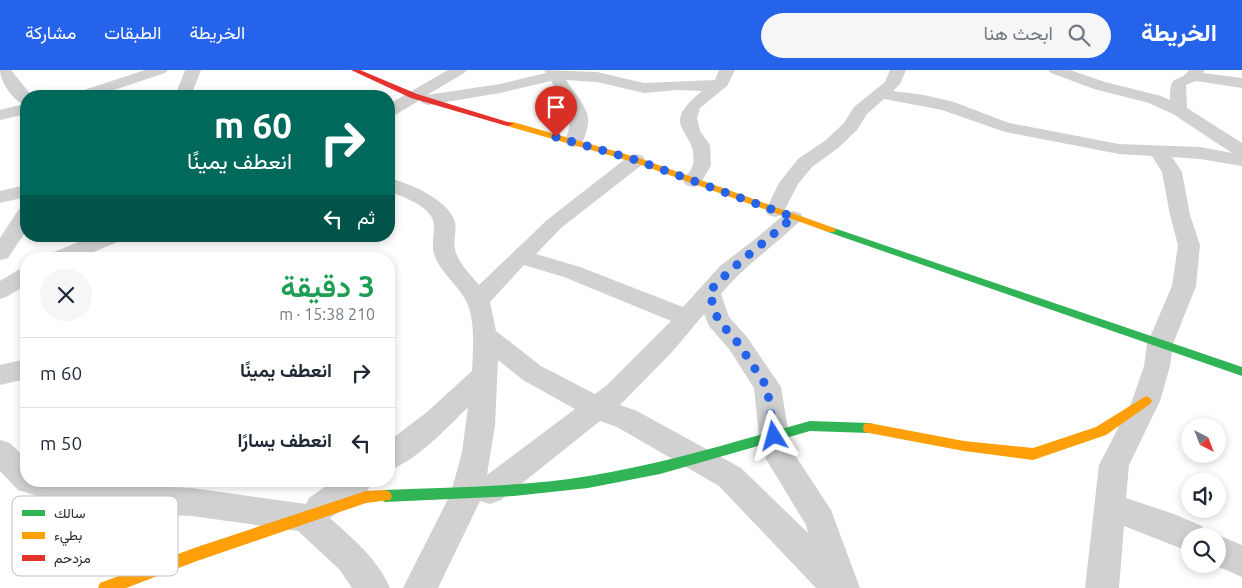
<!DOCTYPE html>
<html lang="ar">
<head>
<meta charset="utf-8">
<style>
	:root { --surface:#fff; --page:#f6f6f7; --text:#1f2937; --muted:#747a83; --line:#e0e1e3; --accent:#2563eb }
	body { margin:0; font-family:Ubuntu,Vazirmatn,sans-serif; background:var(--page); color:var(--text); direction:rtl; height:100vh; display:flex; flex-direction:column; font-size:19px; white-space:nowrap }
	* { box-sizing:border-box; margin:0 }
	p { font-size:16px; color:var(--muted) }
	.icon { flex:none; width:28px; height:28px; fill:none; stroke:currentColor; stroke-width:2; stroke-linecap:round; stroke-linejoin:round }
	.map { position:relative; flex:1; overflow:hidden; direction:ltr }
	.details { position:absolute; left:20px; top:182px; width:375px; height:235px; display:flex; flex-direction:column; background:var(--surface); border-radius:20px; box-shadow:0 2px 8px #0003; direction:rtl }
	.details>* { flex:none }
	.guide { position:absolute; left:20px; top:20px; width:375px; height:152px; border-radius:20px; box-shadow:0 2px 8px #0003; direction:rtl; background:#00695c; color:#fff; overflow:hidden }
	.needle { width:32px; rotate:138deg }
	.buttons { position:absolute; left:1181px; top:348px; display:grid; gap:10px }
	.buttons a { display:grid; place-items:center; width:45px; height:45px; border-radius:50%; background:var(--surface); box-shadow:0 2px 8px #0003; font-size:25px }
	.pin { position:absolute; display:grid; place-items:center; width:42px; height:42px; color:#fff; margin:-51px -21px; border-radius:50% 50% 50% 0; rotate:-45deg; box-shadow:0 0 5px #0007 }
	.pin .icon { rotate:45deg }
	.me { position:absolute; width:55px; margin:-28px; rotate:352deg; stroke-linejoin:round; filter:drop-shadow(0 0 4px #0008) }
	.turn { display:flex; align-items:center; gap:18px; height:105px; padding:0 20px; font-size:22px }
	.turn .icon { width:65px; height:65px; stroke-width:2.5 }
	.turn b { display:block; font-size:35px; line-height:42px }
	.then { display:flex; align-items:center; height:48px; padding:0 20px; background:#0003; gap:10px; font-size:19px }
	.round { display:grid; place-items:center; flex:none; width:52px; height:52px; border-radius:26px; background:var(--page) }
	.overview { display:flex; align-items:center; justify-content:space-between; height:85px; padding:0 20px }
	h1 { font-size:30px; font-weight:600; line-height:38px; color:#1e9e55 }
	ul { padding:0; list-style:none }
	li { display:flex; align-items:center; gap:15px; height:70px; padding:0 20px; border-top:1px solid var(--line) }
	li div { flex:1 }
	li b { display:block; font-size:19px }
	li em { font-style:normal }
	header { display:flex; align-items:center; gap:30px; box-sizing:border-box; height:70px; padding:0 25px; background:var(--accent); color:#fff }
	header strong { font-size:24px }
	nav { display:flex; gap:28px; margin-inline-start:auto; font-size:18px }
	.search { width:350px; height:45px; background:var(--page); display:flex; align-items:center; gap:12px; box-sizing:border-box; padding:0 18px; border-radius:28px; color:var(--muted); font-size:19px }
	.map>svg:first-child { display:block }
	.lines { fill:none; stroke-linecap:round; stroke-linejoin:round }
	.street { fill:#d1d1d1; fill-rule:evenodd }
	.fast { fill:#30b455; fill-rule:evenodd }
	.slow { fill:#ff9f0a; fill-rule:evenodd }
	.jam { fill:#e5322d; fill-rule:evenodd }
	.route { stroke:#2563eb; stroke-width:9; stroke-dasharray:0 16.2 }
	.key { fill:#fff; stroke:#c0c0c0; stroke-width:1 }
	.key-label { font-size:14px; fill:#2c2c2c }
</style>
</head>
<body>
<header>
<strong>الخريطة</strong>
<div class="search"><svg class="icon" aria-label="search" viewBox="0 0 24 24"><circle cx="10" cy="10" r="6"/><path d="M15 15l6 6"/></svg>ابحث هنا</div>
<nav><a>الخريطة</a><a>الطبقات</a><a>مشاركة</a></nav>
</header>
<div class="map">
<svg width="1242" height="518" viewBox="0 0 1242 518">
	<rect width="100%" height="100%" fill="#fff"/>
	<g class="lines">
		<g class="street">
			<path d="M0 0H11L32 26H26V44L0 50V40L24 34C13 31 0 11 0 0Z"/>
			<polygon points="145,0 168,0 165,3 96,26 73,26 75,23"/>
			<polygon points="185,0 201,0 191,26 175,26"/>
			<path d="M448 0H467L464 3 427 25 500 14 546 3 544 0 597 2 644 13 715 10 719 0H735L727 16 700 38 697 48 700 61 710 75 711 95 700 115 693 117 686 115 683 111C686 106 692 100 693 94 699 59 655 59 702 21L678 20 644 23 597 12 566 10C572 20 582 30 586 41 591 49 586 68 580 76L574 77 568 76 565 72 569 58 571 42 551 11 500 23 428 35 422 33 420 30 395 45 389 46V34Z"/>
			<path d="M890 0H906L900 14 893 21 924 25 954 32 1009 53 1119 74 1200 77 1232 83 1173 44 1149 33 1094 19 1051 3 1048 0H1070L1105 12 1161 26 1170 30C1170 0 1177 16 1189 0H1205L1203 3 1242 8V18L1196 11 1186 15 1187 38 1242 73V96L1200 89 1172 87 1182 102 1190 145 1200 175 1196 216 1173 274 1170 296 1160 331 1129 395 1126 428 1174 444 1202 456 1206 466H1190V482L1124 456 1119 518H1085L1099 395 1132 331 1144 296 1147 274 1172 216 1178 175 1170 145 1162 102 1152 86 1119 84 1005 62 942 40 884 29 867 44 857 60 838 78 812 97 798 114 782 145 775 147 768 145 765 141 779 113 798 89 826 70 844 53 854 37 885 12Z"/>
			<polygon points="139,20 167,23 169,26 111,26 113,23"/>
			<path d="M636 84 643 86 645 90 643 94 561 158 536 184 580 197 683 237 720 196 754 170 786 143 793 141 800 143 803 147 800 151C774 176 744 196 721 224L729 247 747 267 781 317 789 366 795 385 831 440 860 518H816L719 416 617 357 600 351 501 430 490 434 480 431 438 518H403L451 423 462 382 468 337C449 356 415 392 389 400V371L427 342 472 301C473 279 476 248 465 229 456 213 440 202 434 184 430 172 438 157 431 146 423 133 402 127 389 121V108C409 113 449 130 455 152 457 163 452 173 456 183 461 196 471 205 479 215L547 150 629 86ZM524 195 564 207 671 251 607 315 595 324 541 296 496 261 490 232ZM704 244 709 256 729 279 754 318 759 366 766 389 806 455 808 463 741 398 637 341 620 335 672 282ZM498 290 523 310 575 339 487 405 495 355Z"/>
			<polygon points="26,115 26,127 0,133 0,121"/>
			<polygon points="26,137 26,161 8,188 0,190 0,168 19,139"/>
			<polygon points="93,166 123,166 120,171 77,189 46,189 49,184"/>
			<polygon points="26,198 26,215 8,226 0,229 0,211 18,200"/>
			<polygon points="26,289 26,309 0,315 0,295"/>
			<path d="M0 370 10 373 26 389V411H76L84 413 192 418 306 434 309 428 333 411H372L368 420 330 448C353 469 378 489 390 518H352L339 499 298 461 192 446 84 441 18 420 0 401Z"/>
			<polygon points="1218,465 1242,475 1242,507 1212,494 1218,494 1218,466 1214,466"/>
		</g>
		<g class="fast">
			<polygon points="831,157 1242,297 1242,306 828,162 826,160"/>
			<path d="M810 351 869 353 874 354 875 358 874 362 869 363 810 361 660 404 588 418 514 426 385 432 380 430 378 426 380 422 385 420C453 417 522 417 589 406 664 394 737 371 810 351Z"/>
		</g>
		<g class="slow">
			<polygon points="507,52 513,52 639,88 834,158 836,160 834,162 828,162 633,92 507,56"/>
			<polygon points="1146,326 1150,328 1152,331 1150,334 1106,365 1033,390 964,381 869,363 864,362 863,358 864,354 869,353 964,371 1033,378 1096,357"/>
			<polygon points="385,420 390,422 392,426 390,430 366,433 197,491 126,518 98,518 100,513 197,477 366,421"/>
		</g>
		<polygon class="jam" points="351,0 360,0 417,24 514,54 507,56 411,28"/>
	</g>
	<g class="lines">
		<path class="route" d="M556 67 636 90 793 147C765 173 734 194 709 222L718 250 738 273 767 317 774 366"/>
	</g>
	<rect x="12" y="426" width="166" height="80" rx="8" class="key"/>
	<rect x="22" y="440" width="23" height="6" fill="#30b455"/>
	<rect x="22" y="462" width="23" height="7" fill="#ff9f0a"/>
	<rect x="22" y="485" width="23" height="6" fill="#e5322d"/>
	<g class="key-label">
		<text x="54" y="448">سالك</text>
		<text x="54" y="470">بطيء</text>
		<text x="54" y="493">مزدحم</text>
	</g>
</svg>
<div class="buttons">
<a><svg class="needle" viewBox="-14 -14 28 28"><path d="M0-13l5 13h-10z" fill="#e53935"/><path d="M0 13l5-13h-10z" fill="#747a83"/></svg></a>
<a><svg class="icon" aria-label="sound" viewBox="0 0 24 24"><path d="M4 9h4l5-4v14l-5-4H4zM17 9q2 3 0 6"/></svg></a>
<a><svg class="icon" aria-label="search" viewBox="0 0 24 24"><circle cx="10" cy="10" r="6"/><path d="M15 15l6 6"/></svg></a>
</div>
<div class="pin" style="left:556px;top:67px;background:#d93025"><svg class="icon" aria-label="arrive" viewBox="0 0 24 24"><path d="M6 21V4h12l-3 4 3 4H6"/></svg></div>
<svg class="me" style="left:774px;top:366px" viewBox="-20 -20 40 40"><path d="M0-17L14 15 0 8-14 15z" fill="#2563eb" stroke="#fff" stroke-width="4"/></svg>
<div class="guide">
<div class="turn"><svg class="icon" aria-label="right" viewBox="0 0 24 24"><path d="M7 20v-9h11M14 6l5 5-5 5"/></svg><div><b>60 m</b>انعطف يمينًا</div></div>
<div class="then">ثم<svg class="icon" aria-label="left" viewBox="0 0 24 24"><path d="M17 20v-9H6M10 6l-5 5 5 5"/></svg></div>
</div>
<section class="details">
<div class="overview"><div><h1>3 دقيقة</h1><p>210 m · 15:38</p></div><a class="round"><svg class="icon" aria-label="close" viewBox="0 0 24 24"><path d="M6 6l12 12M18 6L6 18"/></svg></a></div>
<ul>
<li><svg class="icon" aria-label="right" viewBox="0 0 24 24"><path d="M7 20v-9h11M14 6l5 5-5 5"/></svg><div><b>انعطف يمينًا</b></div><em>60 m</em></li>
<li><svg class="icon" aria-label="left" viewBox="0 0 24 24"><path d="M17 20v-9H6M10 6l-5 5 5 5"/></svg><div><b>انعطف يسارًا</b></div><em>50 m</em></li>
</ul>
</section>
</div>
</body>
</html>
